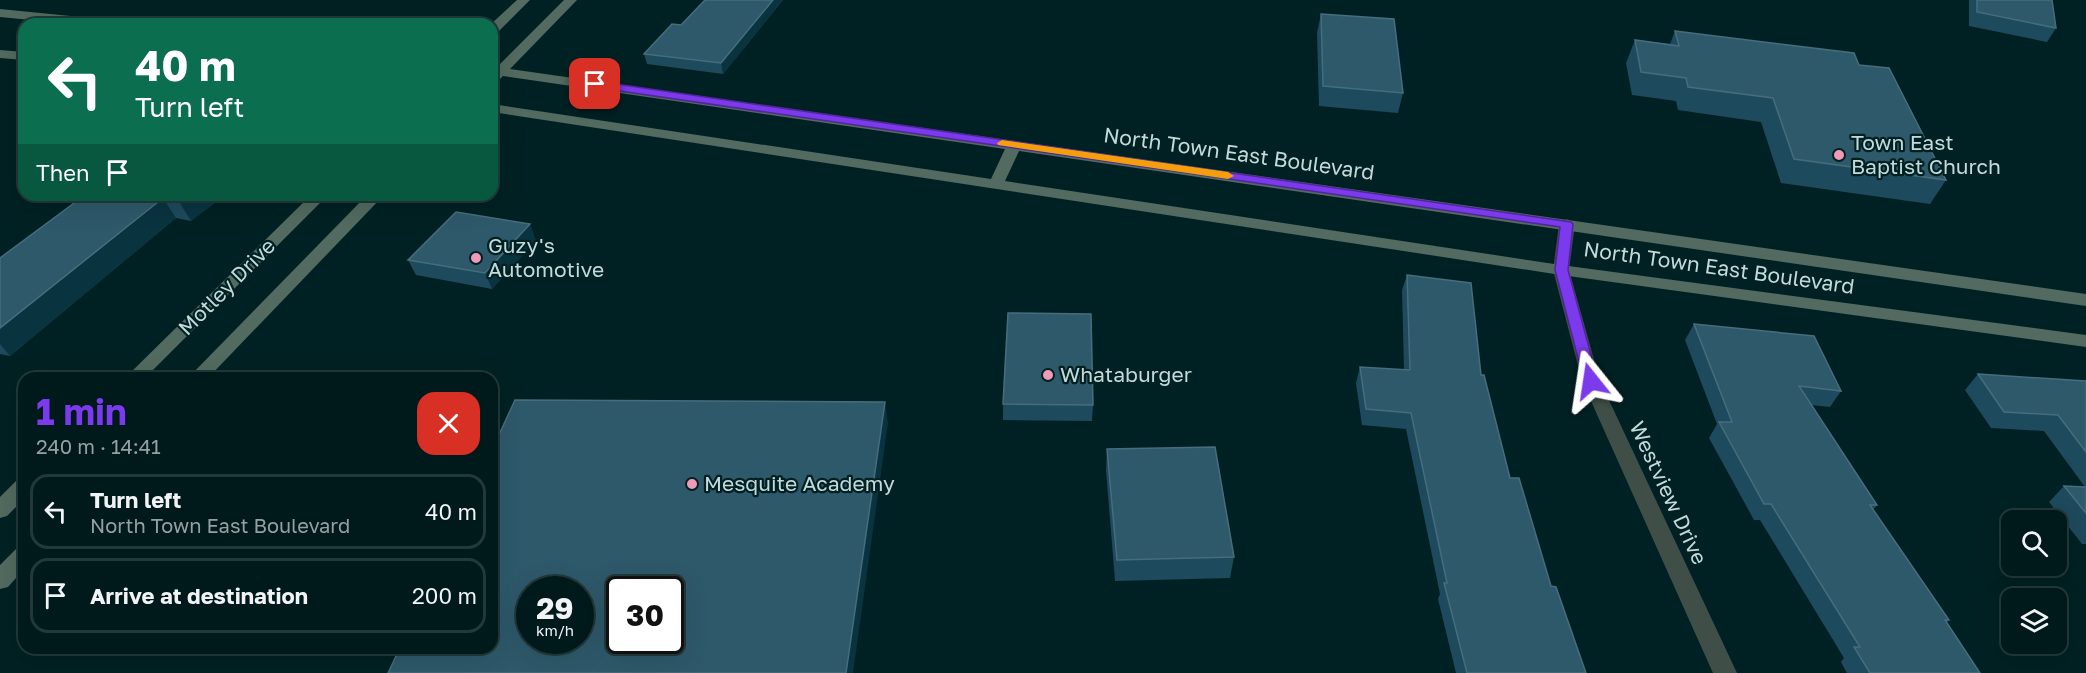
<!DOCTYPE html>
<html lang="en">
<head>
<meta charset="utf-8">
<style>
	:root { --surface:#00191a; --page:#0e2627; --text:#f1f3f6; --muted:#95a0a2; --line:#223839; --accent:#7c3aed }
	body { margin:0; font-family:"Golos Text",sans-serif; background:var(--page); color:var(--text); height:100vh; display:flex; flex-direction:column; font-size:22px; white-space:nowrap }
	* { box-sizing:border-box; margin:0 }
	p { font-size:20px; color:var(--muted) }
	.icon { flex:none; width:33px; height:33px; fill:none; stroke:currentColor; stroke-width:2; stroke-linecap:round; stroke-linejoin:round }
	.map { position:relative; flex:1; overflow:hidden }
	.sheet { position:absolute; left:18px; top:372px; width:480px; height:282px; display:flex; flex-direction:column; background:var(--surface); border-radius:18px; box-shadow:0 6px 24px #0002,0 0 0 2px var(--line) }
	.sheet>* { flex:none }
	.banner { position:absolute; left:18px; top:18px; width:480px; height:183px; border-radius:18px; box-shadow:0 6px 24px #0002,0 0 0 2px var(--line); background:#0b6e4f; color:#fff; overflow:hidden }
	.fabs { position:absolute; left:2001px; top:510px; display:grid; gap:12px }
	.fabs a { display:grid; place-items:center; width:66px; height:66px; border-radius:12px; background:var(--surface); box-shadow:0 6px 24px #0002,0 0 0 2px var(--line); font-size:30px }
	.speed { position:absolute; left:516px; top:576px; display:flex; gap:12px; font-size:30px; font-weight:700; text-align:center }
	.speed>* { display:grid; place-content:center; width:78px; height:78px; border-radius:50%; background:var(--surface); box-shadow:0 6px 24px #0002,0 0 0 2px var(--line); line-height:1 }
	.speed small { font-size:15px; font-weight:400 }
	.speed .limit { border:3px solid #111; border-radius:9px; background:#fff; color:#111 }
	.pin { position:absolute; display:grid; place-items:center; width:51px; height:51px; color:#fff; margin:-26px; border-radius:12px; box-shadow:0 3px 9px #0006 }
	.me { position:absolute; width:66px; margin:-33px; rotate:345deg; stroke-linejoin:round; filter:drop-shadow(0 0 4px #0008) }
	.turn { display:flex; align-items:center; gap:21px; height:126px; padding:0 18px; font-size:27px }
	.turn .icon { width:78px; height:78px; stroke-width:2.5 }
	.turn b { display:block; font-size:42px; line-height:51px }
	.then { display:flex; align-items:center; height:57px; padding:0 18px; background:#0003; gap:12px; font-size:22px }
	.round { display:grid; place-items:center; flex:none; width:63px; height:63px; border-radius:18px; background:var(--page) }
	.headline { display:flex; align-items:center; justify-content:space-between; height:102px; padding:0 18px }
	h1 { font-size:36px; font-weight:700; line-height:45px; color:var(--accent) }
	ul { padding:0; list-style:none }
	li { display:flex; align-items:center; gap:18px; height:75px; margin:0 12px 9px; padding:0 6px; border:3px solid var(--line); border-radius:18px }
	li div { flex:1 }
	li b { display:block; font-size:22px }
	li em { font-style:normal }
	.map>svg:first-child { display:block }
	.lines { fill:none; stroke-linecap:round; stroke-linejoin:round }
	.minor { fill:#3f4e47; fill-rule:evenodd }
	.secondary { fill:#526a60; fill-rule:evenodd }
	.wall { fill:#1d4a5c }
	.shaded-wall { fill:#0a3340 }
	.building { fill:#2e596a; stroke:#466d7c; stroke-width:1.5; fill-rule:evenodd }
	.route { fill:#7c3aed; stroke:#51269a; stroke-width:1.5 }
	.slow { fill:#f59e0b }
	.poi-dot { fill:#f09ab7; stroke:#002123; stroke-width:2 }
	.labels { text-anchor:middle; stroke-width:4.5; stroke-linejoin:round; paint-order:stroke }
	.poi-label { font-size:21px; fill:#c3d9da; stroke:#002123; text-anchor:start }
	.street-label { font-size:21px; fill:#c3d9da; stroke:#002123 }
</style>
</head>
<body>
<div class="map">
<svg width="2086" height="673" viewBox="0 0 2086 673">
	<rect width="100%" height="100%" fill="#002123"/>
	<g class="lines">
		<polygon class="minor" points="1567,219 1575,224 1569,270 1600,381 1737,673 1713,673 1582,381 1553,270 1559,224"/>
		<g class="secondary">
			<polygon points="517,0 530,0 497,33 492,34 491,24"/>
			<polygon points="564,0 577,0 510,69 2086,294 2086,306 1019,151 1005,181 1561,265 2086,335 2086,347 1561,275 492,112 492,104 991,179 1005,149 503,76 499,80 492,81 492,66 497,67"/>
			<polygon points="0,9 111,20 117,24 72,24 0,17"/>
			<polygon points="0,50 24,52 24,60 0,58"/>
			<polygon points="311,195 328,195 145,378 125,378"/>
			<polygon points="367,195 384,195 208,378 188,378"/>
			<polygon points="24,478 24,499 7,516 0,518 0,497 17,480"/>
			<polygon points="24,546 24,569 8,587 0,589 0,565 16,549"/>
		</g>
	</g>
	<g class="wall">
		<polygon points="705,0 783,0 723,74 647,64 644,54 681,25"/>
		<polygon points="1969,0 2052,0 2056,28 2047,42 1969,26"/>
		<polygon points="1321,14 1403,93 1398,113 1319,106 1317,33"/>
		<polygon points="1675,31 1859,65 1946,180 1930,204 1781,183 1761,122 1678,110 1676,101 1632,95 1626,63 1635,40 1670,44"/>
		<polygon points="48,195 225,195 191,221 176,218 10,356 0,354 0,258 77,201"/>
		<polygon points="536,240 492,289 416,275 408,260"/>
		<polygon points="1407,275 1481,375 1510,478 1551,586 1586,673 1456,673 1438,599 1440,594 1406,429 1362,425 1356,383 1360,367 1404,370 1402,290"/>
		<polygon points="1694,324 1841,391 1830,407 1811,405 1877,505 1873,510 1949,620 1947,622 1980,673 1847,673 1841,662 1844,658 1760,520 1754,520 1709,438 1717,424 1685,340"/>
		<polygon points="1978,374 2086,381 2086,544 2082,544 2049,502 2064,486 2085,487 2044,431 1991,428 1965,390"/>
		<polygon points="1003,404 1093,405 1092,421 1003,420"/>
		<polygon points="1107,449 1234,557 1230,578 1115,581 1106,470"/>
	</g>
	<g class="shaded-wall">
		<polygon points="773,0 783,0 723,74 721,63"/>
		<polygon points="185,195 225,195 191,221 178,200"/>
		<polygon points="163,198 176,218 10,356 0,344 0,328"/>
		<polygon points="530,224 536,240 492,289 485,273"/>
		<polygon points="885,402 888,423 853,673 846,673"/>
	</g>
	<g class="building">
		<polygon points="705,0 773,0 721,63 644,54 672,24 681,25"/>
		<polygon points="1977,0 2052,0 2056,28 1977,12"/>
		<polygon points="1321,14 1394,19 1403,93 1323,86"/>
		<polygon points="1675,31 1854,53 1859,65 1889,68 1946,180 1794,159 1773,98 1688,87 1686,78 1641,72 1635,40 1679,46"/>
		<polygon points="85,195 185,195 178,200 163,198 0,328 0,258"/>
		<polygon points="456,212 530,224 485,273 408,260"/>
		<polygon points="1407,275 1471,283 1481,375 1484,375 1510,478 1519,478 1551,586 1556,587 1586,673 1467,673 1444,583 1447,583 1411,413 1366,409 1360,367 1410,370"/>
		<polygon points="1008,313 1091,314 1093,405 1003,404"/>
		<polygon points="1694,324 1814,336 1841,391 1799,386 1877,505 1870,505 1949,620 1945,620 1980,673 1870,673 1854,647 1860,647 1771,504 1764,504 1719,422 1732,422"/>
		<polygon points="1978,374 2086,381 2086,452 2058,415 2004,412"/>
		<path d="M515 400 885 402 846 673H388L400 648H492V450ZM530 590H580V640H530ZM620 590H670V640H620Z"/>
		<polygon points="1215,447 1234,557 1117,560 1107,449"/>
		<polygon points="2064,486 2086,487 2086,513"/>
	</g>
	<polygon class="route" points="595,81 1571,222 1573,224 1568,270 1598,381 1591,386 1584,381 1555,270 1560,227 592,87 590,84"/>
	<polygon class="slow" points="1002,140 1228,172 1234,176 1228,179 998,145 997,143"/>
	<g class="poi-dot">
		<circle cx="1839" cy="155" r="6"/>
		<circle cx="476" cy="258" r="6"/>
		<circle cx="1048" cy="375" r="6"/>
		<circle cx="692" cy="484" r="6"/>
	</g>
	<g class="labels">
		<g class="poi-label">
			<text x="1851" y="150">Town East<tspan x="1851" dy="24">Baptist Church</tspan></text>
			<text x="488" y="253">Guzy's<tspan x="488" dy="24">Automotive</tspan></text>
			<text x="1060" y="382">Whataburger</text>
			<text x="704" y="491">Mesquite Academy</text>
		</g>
		<g class="street-label">
			<text transform="translate(1239 154) rotate(8)" y="7">North Town East Boulevard</text>
			<text transform="translate(1719 268) rotate(8)" y="7">North Town East Boulevard</text>
			<text transform="translate(227 287) rotate(-45)" y="7">Motley Drive</text>
			<text transform="translate(1668 493) rotate(65)" y="7">Westview Drive</text>
		</g>
	</g>
</svg>
<div class="fabs">
<a><svg class="icon" aria-label="search" viewBox="0 0 24 24"><circle cx="10" cy="10" r="6"/><path d="M15 15l6 6"/></svg></a>
<a><svg class="icon" aria-label="layers" viewBox="0 0 24 24"><path d="M12 4l9 5-9 5-9-5zM3 14l9 5 9-5"/></svg></a>
</div>
<div class="speed"><div>29<small>km/h</small></div><div class="limit">30</div></div>
<div class="pin" style="left:595px;top:84px;background:#d93025"><svg class="icon" aria-label="arrive" viewBox="0 0 24 24"><path d="M6 21V4h12l-3 4 3 4H6"/></svg></div>
<svg class="me" style="left:1591px;top:381px" viewBox="-20 -20 40 40"><path d="M0-17L14 15 0 8-14 15z" fill="#7c3aed" stroke="#fff" stroke-width="4"/></svg>
<div class="banner">
<div class="turn"><svg class="icon" aria-label="left" viewBox="0 0 24 24"><path d="M17 20v-9H6M10 6l-5 5 5 5"/></svg><div><b>40 m</b>Turn left</div></div>
<div class="then">Then<svg class="icon" aria-label="arrive" viewBox="0 0 24 24"><path d="M6 21V4h12l-3 4 3 4H6"/></svg></div>
</div>
<section class="sheet">
<div class="headline"><div><h1>1 min</h1><p>240 m · 14:41</p></div><a class="round" style="background:#d93025;color:#fff"><svg class="icon" aria-label="close" viewBox="0 0 24 24"><path d="M6 6l12 12M18 6L6 18"/></svg></a></div>
<ul>
<li><svg class="icon" aria-label="left" viewBox="0 0 24 24"><path d="M17 20v-9H6M10 6l-5 5 5 5"/></svg><div><b>Turn left</b><p>North Town East Boulevard</p></div><em>40 m</em></li>
<li><svg class="icon" aria-label="arrive" viewBox="0 0 24 24"><path d="M6 21V4h12l-3 4 3 4H6"/></svg><div><b>Arrive at destination</b></div><em>200 m</em></li>
</ul>
</section>
</div>
</body>
</html>
